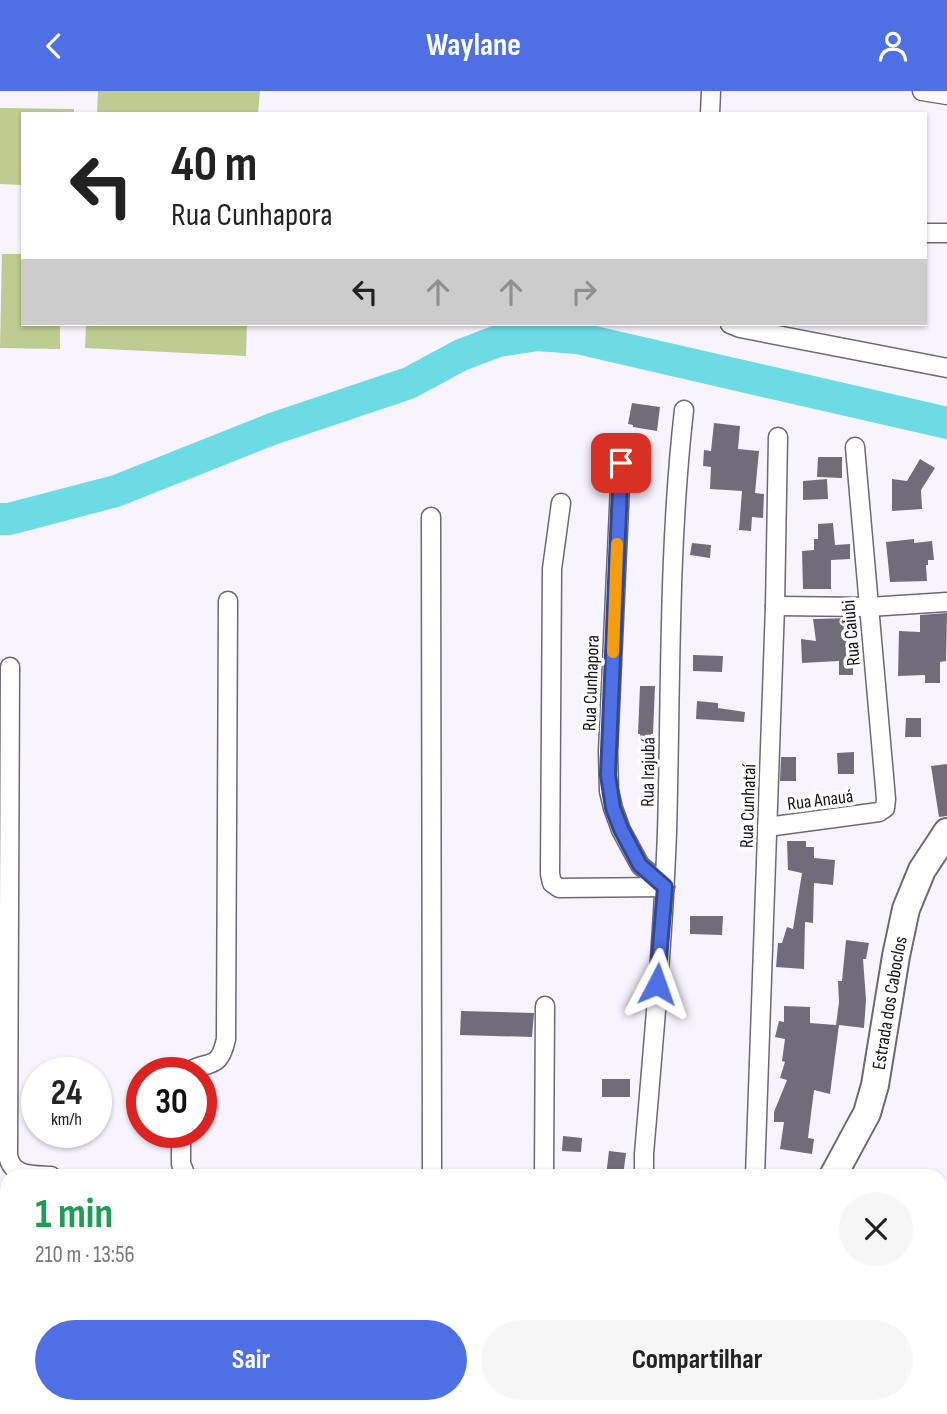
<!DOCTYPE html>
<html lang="pt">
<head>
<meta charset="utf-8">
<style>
	:root { --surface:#fff; --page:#f6f6f6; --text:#222; --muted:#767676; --accent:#4f6fe4 }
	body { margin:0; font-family:"Sofia Sans Condensed",sans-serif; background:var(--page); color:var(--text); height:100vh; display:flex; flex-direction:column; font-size:26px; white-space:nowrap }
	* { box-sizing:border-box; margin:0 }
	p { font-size:23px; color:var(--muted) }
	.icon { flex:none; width:38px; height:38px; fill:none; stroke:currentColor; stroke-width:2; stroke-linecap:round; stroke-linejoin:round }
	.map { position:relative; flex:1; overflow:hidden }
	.sheet { position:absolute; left:0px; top:1078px; width:948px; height:245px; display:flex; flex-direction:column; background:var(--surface); border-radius:21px 21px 0 0; box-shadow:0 2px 5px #0004 }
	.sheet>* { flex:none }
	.hud { position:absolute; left:21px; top:21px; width:906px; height:214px; border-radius:0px; box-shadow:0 2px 5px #0004; background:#fff; color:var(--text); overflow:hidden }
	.speed { position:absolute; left:21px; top:966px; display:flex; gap:14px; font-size:35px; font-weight:700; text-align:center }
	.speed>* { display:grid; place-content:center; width:91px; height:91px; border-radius:50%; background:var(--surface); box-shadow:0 2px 5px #0004; line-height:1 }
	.speed small { font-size:18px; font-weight:400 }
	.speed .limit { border:10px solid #d22; background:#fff; color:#111 }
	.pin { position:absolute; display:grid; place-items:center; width:60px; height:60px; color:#fff; margin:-30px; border-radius:14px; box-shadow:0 4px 10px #0006 }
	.me { position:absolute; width:77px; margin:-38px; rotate:4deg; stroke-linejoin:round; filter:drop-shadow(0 0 5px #0008) }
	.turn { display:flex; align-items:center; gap:24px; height:147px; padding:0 35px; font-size:32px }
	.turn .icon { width:91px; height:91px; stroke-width:2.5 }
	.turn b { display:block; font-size:49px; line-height:60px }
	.lanes { display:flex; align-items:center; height:66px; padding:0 35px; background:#0003; justify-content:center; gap:35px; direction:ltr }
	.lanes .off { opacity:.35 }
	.round { display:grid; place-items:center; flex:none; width:74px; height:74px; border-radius:37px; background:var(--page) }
	.summary { display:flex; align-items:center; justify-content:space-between; height:119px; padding:0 35px }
	h1 { font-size:42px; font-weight:700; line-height:52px; color:#1e9e55 }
	.cta { display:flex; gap:14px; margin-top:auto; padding:14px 35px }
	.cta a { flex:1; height:80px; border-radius:42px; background:var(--accent); color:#fff; font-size:28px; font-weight:700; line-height:80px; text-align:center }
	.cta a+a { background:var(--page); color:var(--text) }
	header { display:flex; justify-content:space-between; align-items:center; height:91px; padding:0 35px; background:var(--accent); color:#fff; font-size:32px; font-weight:700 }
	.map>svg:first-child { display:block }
	.green { fill:#becb91 }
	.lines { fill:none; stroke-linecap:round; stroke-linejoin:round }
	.river { stroke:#6cdbe4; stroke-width:32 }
	.building { fill:#716c7a }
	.lane-casing { stroke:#6d6876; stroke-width:12 }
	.street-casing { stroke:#6d6876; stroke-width:21 }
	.secondary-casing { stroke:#6d6876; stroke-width:30 }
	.lane { stroke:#fff; stroke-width:9 }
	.street { stroke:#fff; stroke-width:18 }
	.secondary { stroke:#fff; stroke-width:26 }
	.route-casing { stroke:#334894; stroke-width:18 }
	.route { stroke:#4f6fe4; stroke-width:12 }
	.slow { stroke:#f59e0b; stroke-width:12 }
	.labels { text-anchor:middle; stroke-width:7; stroke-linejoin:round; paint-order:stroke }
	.street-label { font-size:19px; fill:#141217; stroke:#fff }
</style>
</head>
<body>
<header><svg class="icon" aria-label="back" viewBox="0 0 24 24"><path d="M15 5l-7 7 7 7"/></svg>Waylane<svg class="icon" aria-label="person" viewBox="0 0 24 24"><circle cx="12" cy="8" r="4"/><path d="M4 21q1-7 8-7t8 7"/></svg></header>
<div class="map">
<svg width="947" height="1323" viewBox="0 0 947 1323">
	<rect width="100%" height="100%" fill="#f8f4ff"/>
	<g class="green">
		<polygon points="98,0 260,0 258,23 97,23"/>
		<polygon points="0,17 74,18 74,23 23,23 23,94 0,93"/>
		<polygon points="2,163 23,163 23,233 60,233 60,258 0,257"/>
		<polygon points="86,233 247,233 246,265 85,257"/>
	</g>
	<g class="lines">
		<polyline class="river" points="0,428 9,428 116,400 272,338 409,292 461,264 498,250 538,244 577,247 947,332"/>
	</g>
	<g class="building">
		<polygon points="632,312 660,316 657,340 633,336 633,334 628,333"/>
		<polygon points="714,332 740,335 738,358 759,360 755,402 764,403 763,427 752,426 751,440 739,439 742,400 710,398 711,376 703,375 704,359 711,360"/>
		<polygon points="818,366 842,366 842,387 817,386"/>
		<polygon points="920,368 935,377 921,399 922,418 892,420 892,388 907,390"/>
		<polygon points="827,388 828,408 803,409 803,390"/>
		<polygon points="833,432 835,454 850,453 850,468 831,469 831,498 803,498 802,460 814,459 814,448 818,448 818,433"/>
		<polygon points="914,448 914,452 932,450 934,469 928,469 928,474 926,474 927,490 890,491 886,451"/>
		<polygon points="692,452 711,454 710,467 690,464"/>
		<polygon points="947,522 946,570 940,571 940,592 925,592 925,584 898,585 899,540 920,541 920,524"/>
		<polygon points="853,527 850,559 853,559 853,584 839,584 839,570 802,572 801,548 816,550 813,528"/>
		<polygon points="693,564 723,565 722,581 693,580"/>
		<polygon points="640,595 655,595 653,643 651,643 651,649 640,648 640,643 638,643"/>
		<polygon points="697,610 718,612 718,617 745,621 744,631 696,628"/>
		<polygon points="906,627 921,627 921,646 905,646"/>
		<polygon points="854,661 854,683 838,683 837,662"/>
		<polygon points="781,666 796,666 796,690 780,690"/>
		<polygon points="947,673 947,725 939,726 931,675"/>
		<polygon points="787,750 806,750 806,756 814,756 814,767 835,769 833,794 814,792 813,832 805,831 804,878 776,876 778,852 782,852 787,836 793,838 802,782 788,779"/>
		<polygon points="690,825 723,825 722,844 690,843"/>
		<polygon points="846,849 869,852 866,868 863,868 866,909 864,937 839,934 830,1003 814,999 808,1047 814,1048 812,1063 780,1058 784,1031 774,1031 774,1021 787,989 780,987 785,971 782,970 785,948 775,946 779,930 784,931 784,915 810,916 810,932 836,934 839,911 838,890 842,890"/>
		<polygon points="461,920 534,922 532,946 460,944"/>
		<rect x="602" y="988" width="28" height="18"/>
		<polygon points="563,1045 582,1047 581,1061 562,1060"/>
		<polygon points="609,1060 626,1062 623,1085 606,1085"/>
	</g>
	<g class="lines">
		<defs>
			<polyline id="lane" points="466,1316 473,1323"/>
			<g id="street">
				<polyline points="922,0 947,4"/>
				<polyline points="710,23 711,0"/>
				<polyline points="926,142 947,142"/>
				<polyline points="730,233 740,237 947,277"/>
				<polyline points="621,372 608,661 609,700 613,717 621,739 640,774 665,796"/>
				<polyline points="561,412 552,478 550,783 552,792 559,797 665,796"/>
				<polyline points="431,426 432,1085"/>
				<polyline points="775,515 869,516 947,511"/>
				<path d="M10 576 8 1063C10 1086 33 1084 51 1085"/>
				<polyline points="767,736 879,721 885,717 886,708 855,356"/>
				<path d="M186 982C208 968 219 981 226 948L228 510"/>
				<polyline points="181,1041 181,1073 186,1085"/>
				<polyline points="544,1085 545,915"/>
				<path d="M644 1085V1063C653 956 663 849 667 741 671 601 668 459 684 319"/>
				<polyline points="755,1085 775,515 778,346"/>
				<polyline points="103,1323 104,1316"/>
				<polyline points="221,1323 222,1316"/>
			</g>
			<g id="secondary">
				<path id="s1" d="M833 1085 867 1022 875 994 896 865 906 818 922 779 947 741"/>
				<polyline points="357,1323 400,1316"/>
			</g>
		</defs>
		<use href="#lane" class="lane-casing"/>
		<use href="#street" class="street-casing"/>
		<use href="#secondary" class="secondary-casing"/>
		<use href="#lane" class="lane"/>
		<use href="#street" class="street"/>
		<use href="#secondary" class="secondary"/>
	</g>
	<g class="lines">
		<defs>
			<polyline id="route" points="621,372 608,684 613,717 621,738 640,774 665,796 657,893"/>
		</defs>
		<use href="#route" class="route-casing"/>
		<use href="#route" class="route"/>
		<polyline class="slow" points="613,561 617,453"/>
	</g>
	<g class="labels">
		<g class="street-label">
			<text transform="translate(850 542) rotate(-95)" y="7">Rua Caiubi</text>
			<text transform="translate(590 592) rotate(-88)" y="7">Rua Cunhapora</text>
			<text transform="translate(647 681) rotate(-89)" y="7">Rua Irajubá</text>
			<text transform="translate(820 708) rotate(-7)" y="7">Rua Anauá</text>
			<text transform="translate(747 715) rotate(-88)" y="7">Rua Cunhataí</text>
			<text dy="7" stroke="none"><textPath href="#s1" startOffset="184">Estrada dos Caboclos</textPath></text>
		</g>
	</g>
</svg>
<div class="speed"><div>24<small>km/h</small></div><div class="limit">30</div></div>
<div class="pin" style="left:621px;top:372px;background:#d93025"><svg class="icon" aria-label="arrive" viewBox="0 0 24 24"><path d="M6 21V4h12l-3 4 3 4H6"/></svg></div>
<svg class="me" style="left:657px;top:893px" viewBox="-20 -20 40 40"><path d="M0-17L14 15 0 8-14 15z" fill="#4f6fe4" stroke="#fff" stroke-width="4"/></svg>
<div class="hud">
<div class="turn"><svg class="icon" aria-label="left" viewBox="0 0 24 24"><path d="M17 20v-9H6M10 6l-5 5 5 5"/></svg><div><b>40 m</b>Rua Cunhapora</div></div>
<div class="lanes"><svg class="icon" aria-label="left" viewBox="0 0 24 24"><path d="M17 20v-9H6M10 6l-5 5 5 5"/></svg><svg class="icon off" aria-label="ahead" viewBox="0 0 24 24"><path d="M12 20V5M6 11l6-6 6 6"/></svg><svg class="icon off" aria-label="ahead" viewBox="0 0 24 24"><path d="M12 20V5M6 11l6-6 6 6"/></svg><svg class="icon off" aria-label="right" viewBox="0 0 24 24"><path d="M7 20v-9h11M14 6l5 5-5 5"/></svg></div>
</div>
<section class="sheet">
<div class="summary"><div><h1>1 min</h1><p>210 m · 13:56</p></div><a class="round"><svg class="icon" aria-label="close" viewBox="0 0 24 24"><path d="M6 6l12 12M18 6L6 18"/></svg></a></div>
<div class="cta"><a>Sair</a><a>Compartilhar</a></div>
</section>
</div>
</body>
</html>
